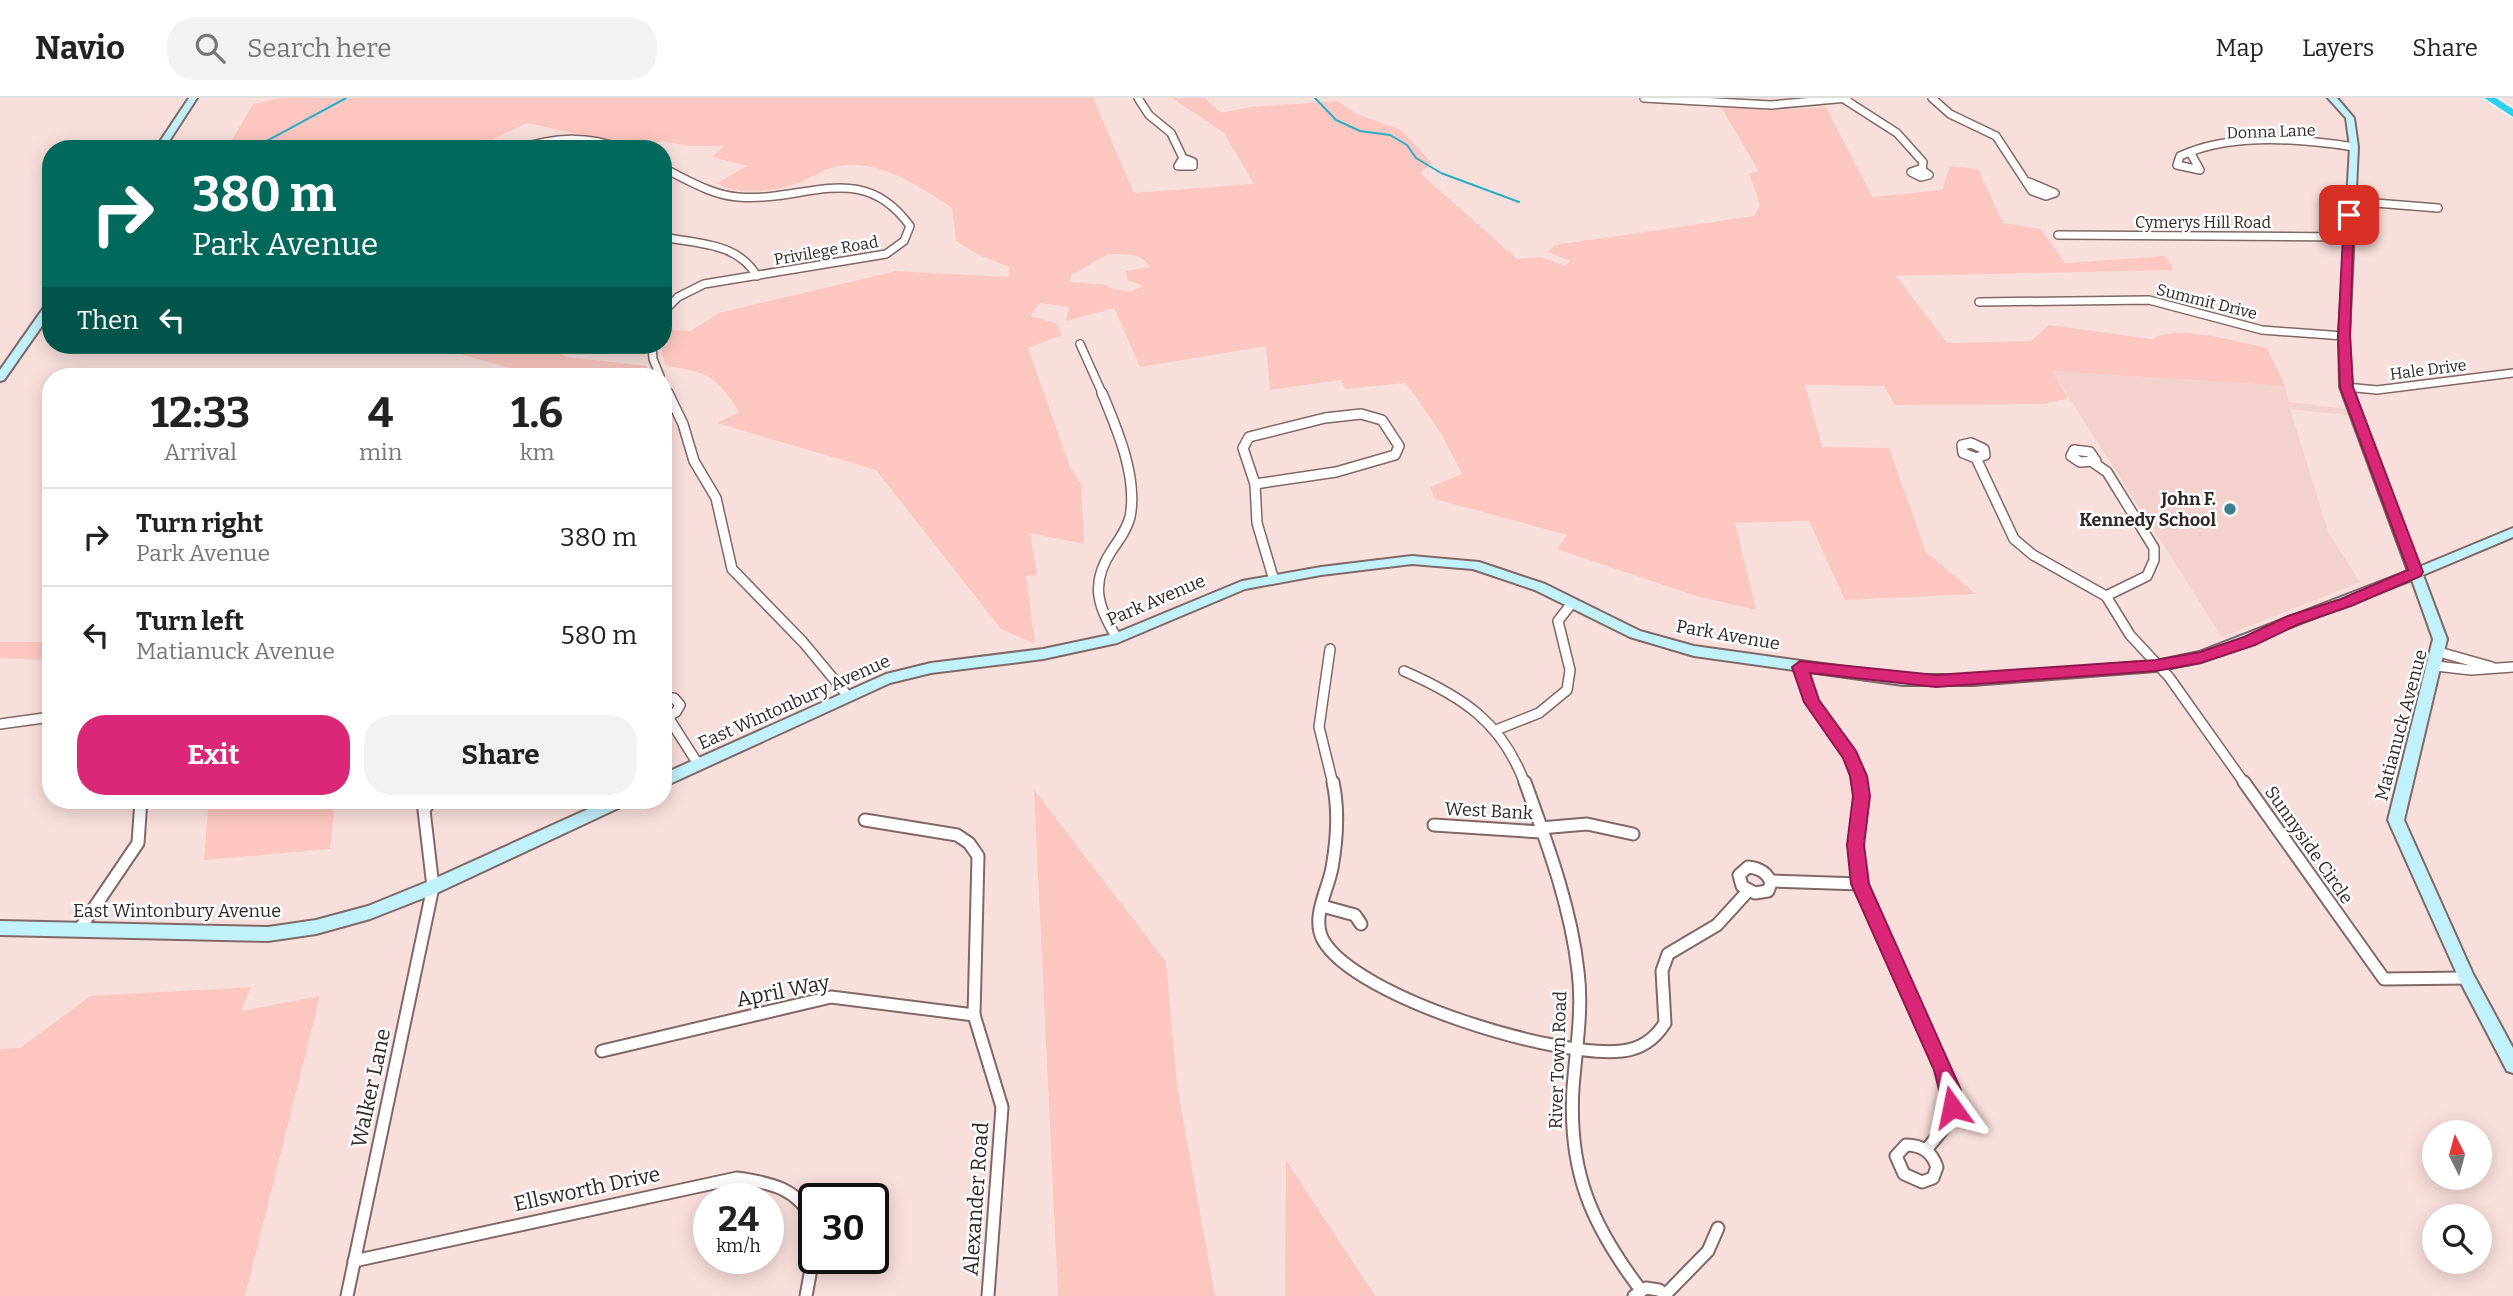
<!DOCTYPE html>
<html lang="en">
<head>
<meta charset="utf-8">
<style>
	:root { --surface:#fff; --page:#f2f2f2; --text:#222; --muted:#767676; --line:#e0e0e0; --accent:#db2777 }
	body { margin:0; font-family:Bitter,serif; background:var(--page); color:var(--text); height:100vh; display:flex; flex-direction:column; font-size:26px; white-space:nowrap }
	* { box-sizing:border-box; margin:0 }
	p { font-size:23px; color:var(--muted) }
	.icon { flex:none; width:38px; height:38px; fill:none; stroke:currentColor; stroke-width:2; stroke-linecap:round; stroke-linejoin:round }
	.map { position:relative; flex:1; overflow:hidden }
	.side { position:absolute; left:42px; top:270px; width:630px; height:441px; display:flex; flex-direction:column; background:var(--surface); border-radius:28px; box-shadow:0 4px 18px #0003 }
	.side>* { flex:none }
	.hud { position:absolute; left:42px; top:42px; width:630px; height:214px; border-radius:28px; box-shadow:0 4px 18px #0003; background:#00695c; color:#fff; overflow:hidden }
	.needle { width:46px; rotate:354deg }
	.tools { position:absolute; left:2422px; top:1022px; display:grid; gap:14px }
	.tools a { display:grid; place-items:center; width:70px; height:70px; border-radius:50%; background:var(--surface); box-shadow:0 4px 18px #0003; font-size:35px }
	.speed { position:absolute; left:693px; top:1085px; display:flex; gap:14px; font-size:35px; font-weight:700; text-align:center }
	.speed>* { display:grid; place-content:center; width:91px; height:91px; border-radius:50%; background:var(--surface); box-shadow:0 4px 18px #0003; line-height:1 }
	.speed small { font-size:18px; font-weight:400 }
	.speed .limit { border:4px solid #111; border-radius:10px; background:#fff; color:#111 }
	.pin { position:absolute; display:grid; place-items:center; width:60px; height:60px; color:#fff; margin:-30px; border-radius:14px; box-shadow:0 4px 10px #0006 }
	.me { position:absolute; width:77px; margin:-38px; rotate:348deg; stroke-linejoin:round; filter:drop-shadow(0 0 5px #0008) }
	.turn { display:flex; align-items:center; gap:24px; height:147px; padding:0 35px; font-size:32px }
	.turn .icon { width:91px; height:91px; stroke-width:2.5 }
	.turn b { display:block; font-size:49px; line-height:60px }
	.then { display:flex; align-items:center; height:66px; padding:0 35px; background:#0003; gap:14px; font-size:26px }
	.eta { display:flex; justify-content:space-evenly; align-items:center; height:119px; text-align:center }
	.eta b { font-size:42px; font-weight:700; line-height:49px }
	.action { display:flex; gap:14px; margin-top:auto; padding:14px 35px }
	.action a { flex:1; height:80px; border-radius:28px; background:var(--accent); color:#fff; font-size:28px; font-weight:700; line-height:80px; text-align:center }
	.action a+a { background:var(--page); color:var(--text) }
	ul { padding:0; list-style:none }
	li { display:flex; align-items:center; gap:21px; height:98px; padding:0 35px; border-top:2px solid var(--line) }
	li div { flex:1 }
	li b { display:block; font-size:26px }
	li em { font-style:normal }
	header { display:flex; align-items:center; gap:42px; box-sizing:border-box; height:98px; padding:0 35px; background:var(--surface); border-bottom:2px solid var(--line) }
	header strong { font-size:33px }
	nav { display:flex; gap:38px; margin-inline-start:auto; font-size:24px }
	.search { width:490px; height:63px; background:var(--page); display:flex; align-items:center; gap:18px; box-sizing:border-box; padding:0 24px; border-radius:28px; color:var(--muted); font-size:26px }
	.map>svg:first-child { display:block }
	.built { fill:#f3d1cd }
	.green { fill:#fdc7c1; fill-rule:evenodd }
	.lines { fill:none; stroke-linecap:round; stroke-linejoin:round }
	.stream { stroke:#28aec8; stroke-width:2 }
	.street-far2-casing { stroke:#7f6866; stroke-width:10 }
	.street-far1-casing { stroke:#7f6866; stroke-width:12 }
	.street-casing { stroke:#7f6866; stroke-width:15 }
	.secondary-casing { stroke:#7f6866; stroke-width:4 }
	.highway-casing { stroke:#fff; stroke-width:3 }
	.street-far2 { stroke:#fff; stroke-width:7 }
	.street-far1 { stroke:#fff; stroke-width:9 }
	.street { stroke:#fff; stroke-width:11 }
	.secondary { fill:#c1f1fa; fill-rule:evenodd }
	.highway { fill:#2fcfee; fill-rule:evenodd }
	.route { fill:#db2777; stroke:#8e194d; stroke-width:2 }
	.poi-dot { fill:#3c808f; stroke:#fff; stroke-width:2.5 }
	.labels { text-anchor:middle; stroke-width:5; stroke-linejoin:round; paint-order:stroke }
	.far-street-label { font-size:16px; fill:#302625; stroke:#fff }
	.poi-label { font-size:18px; font-weight:bold; fill:#302625; stroke:#fff; text-anchor:end }
	.street-label { font-size:18px; fill:#302625; stroke:#fff }
	.near-street-label { font-size:21px; fill:#302625; stroke:#fff }
</style>
</head>
<body>
<header>
<strong>Navio</strong>
<div class="search"><svg class="icon" aria-label="search" viewBox="0 0 24 24"><circle cx="10" cy="10" r="6"/><path d="M15 15l6 6"/></svg>Search here</div>
<nav><a>Map</a><a>Layers</a><a>Share</a></nav>
</header>
<div class="map">
<svg width="2513" height="1198" viewBox="0 0 2513 1198">
	<rect width="100%" height="100%" fill="#f9dfdc"/>
	<polygon class="built" points="2052,273 2285,288 2289,304 2346,311 2348,317 2290,311 2329,436 2360,484 2222,539"/>
	<g class="green">
		<path d="M282 0H1093L1134 95 1254 86 1224 35 1172 0H1205L1221 15 1250 9 1338 3 1355 15 1401 32 1432 65 1420 75 1517 161 1541 159 1565 168 1570 163 1548 154 1555 147 1754 118 1760 107 1749 75 1759 74 1721 9 1776 12 1826 9 1872 99 1942 92 1950 68 1978 71 2003 125 2041 131 2065 165 2165 158 2174 172 1896 178 1947 245 2031 243 2049 227 2152 241C2177 225 2237 244 2267 250L2285 288 2052 273 2068 300 2043 306 1895 307 1884 288 1805 287 1822 349 1889 350 1926 454 1976 496 1845 502 1809 423 1735 425 1756 512 1696 498 1557 451 1567 437 1435 401 1430 389 1462 376 1442 337 1406 285 1345 291 1341 282 1270 292 1266 248 1140 269 1114 210 1066 223 1069 209 1040 205 1030 218 1056 225 1062 237 1028 250 1070 369 1081 386 1084 446 1030 435 1037 477 1026 478 1035 546 1001 531 876 372 717 325 739 314C717 278 708 274 666 268L662 256 663 231 690 233 719 215 896 173 1008 179 1009 169 979 157 956 143 952 110C919 88 881 62 839 68 822 70 806 84 789 88 768 94 735 97 717 85L747 68 712 59 724 48H688L662 43 642 50 527 25 472 51H186L229 47 253 6ZM1109 156C1126 157 1141 154 1150 169L1126 173 1127 182 1143 188 1130 194 1110 190 1109 187 1069 184 1072 176Z"/>
		<polygon points="426,247 542,247 567,259 647,268 651,278 540,278"/>
		<polygon points="0,544 51,544 51,562 0,560"/>
		<polygon points="1034,692 1166,864 1177,988 1215,1198 1058,1198"/>
		<polygon points="209,702 335,702 330,751 204,762"/>
		<polygon points="251,889 241,913 320,898 245,1198 0,1198 0,951 20,950 90,898"/>
		<polygon points="1286,1062 1375,1198 1285,1198"/>
	</g>
	<g class="lines">
		<g class="stream">
			<polyline points="1315,0 1336,22 1360,33 1390,37 1407,47 1416,60 1441,75 1519,104"/>
			<polyline points="252,51 346,0"/>
		</g>
		<defs>
			<g id="street-far2">
				<polyline points="1138,0 1149,17 1171,35 1183,60"/>
				<polyline points="1644,0 1771,7 1847,0"/>
				<polyline points="1932,0 1950,16 1996,38 2032,93 2046,98 2055,95 2029,84"/>
				<polyline points="1844,1 1897,35 1923,64 1922,72"/>
				<path d="M519 51C554 39 587 37 622 51"/>
				<polygon points="2190,54 2200,72 2177,67 2180,58"/>
				<path d="M2190 54C2239 35 2304 41 2354 49"/>
				<polygon points="1183,60 1193,64 1193,68 1178,68"/>
				<path d="M663 70C686 81 711 97 738 99 804 105 861 60 910 128L904 143 886 156 704 186 678 199 663 214"/>
				<polygon points="1920,71 1929,77 1921,79 1911,74"/>
				<polyline points="2350,103 2438,110"/>
				<polyline points="2058,137 2348,139"/>
				<path d="M663 139C698 146 737 144 757 178"/>
				<polyline points="1979,204 2149,202 2262,232 2344,238"/>
				<polyline points="1080,246 1103,297"/>
				<polyline points="652,247 653,261 660,278"/>
				<polyline points="663,286 668,297"/>
				<polyline points="2346,289 2377,292 2513,275"/>
			</g>
			<g id="street-far1">
				<polyline points="668,295 683,326 694,363 716,400 732,471 803,544 847,597"/>
				<path d="M1102 295C1117 331 1138 379 1130 419 1127 431 1119 442 1112 452 1090 485 1097 508 1117 540"/>
				<polygon points="1361,316 1382,322 1399,348 1395,357 1336,374 1255,386 1243,350 1249,339 1325,320"/>
				<polygon points="1971,345 1984,351 1985,357 1976,360 1963,355 1962,347"/>
				<polygon points="2074,352 2090,354 2096,363 2080,364 2071,358"/>
				<polyline points="1976,360 2014,441 2033,457 2106,498 2130,537 2169,579 2245,686"/>
				<polyline points="2094,365 2107,374 2154,450 2154,462 2147,478 2106,498"/>
				<polyline points="1255,386 1257,425 1273,479"/>
				<polyline points="1330,551 1319,629 1333,686"/>
				<polyline points="2439,554 2492,569"/>
				<polyline points="2436,568 2471,572 2513,569"/>
				<polyline points="1800,569 1812,605 1851,657 1860,686"/>
				<path d="M1404 573C1463 599 1502 624 1525 686"/>
				<polyline points="663,600 674,600 680,607 676,614 665,620"/>
				<polyline points="668,619 698,666"/>
				<polyline points="0,626 51,619"/>
				<polyline points="1496,632 1539,615 1567,592 1570,572 1558,523 1572,505"/>
			</g>
			<g id="street">
				<path d="M1333 684C1339 712 1337 742 1332 770 1328 792 1311 819 1323 842 1356 900 1558 961 1622 953 1641 951 1655 941 1665 925L1662 873 1668 856 1717 827 1748 793"/>
				<path d="M1525 684C1547 745 1571 809 1578 873 1583 912 1576 951 1573 990 1568 1073 1591 1126 1640 1191"/>
				<polyline points="1859,684 1862,698 1855,747 1860,786 1951,992 1948,1025 1926,1052"/>
				<polyline points="2244,684 2384,881 2467,880"/>
				<polyline points="865,722 957,737 969,745 978,758 974,917 1002,1009 988,1198"/>
				<polyline points="1434,727 1541,734"/>
				<polyline points="1540,730 1587,726 1633,736"/>
				<path d="M1748 769C1759 770 1767 774 1771 785L1768 793 1755 795 1742 788 1739 777Z"/>
				<polyline points="1771,783 1860,786"/>
				<polyline points="1322,808 1355,817 1361,826"/>
				<polyline points="79,832 138,745 141,702"/>
				<polyline points="602,953 831,899 974,917"/>
				<path d="M1906 1047C1922 1047 1932 1054 1937 1069L1933 1080 1922 1084 1904 1076 1896 1058Z"/>
				<path d="M354 1163 737 1080C772 1085 797 1090 814 1123"/>
				<polyline points="1665,1197 1708,1153 1718,1130"/>
				<polyline points="347,1198 433,789 424,712 431,702"/>
				<polyline points="806,1198 814,1155"/>
				<polyline points="1634,1198 1646,1190 1659,1192 1666,1198"/>
			</g>
			<g id="secondary">
				<polygon points="189,0 197,0 164,51 155,51"/>
				<polygon points="2328,0 2337,0 2354,20 2358,49 2349,238 2352,289 2419,469 2513,430 2513,439 2423,477 2447,541 2404,722 2473,876 2513,950 2513,975 2507,973 2461,885 2388,722 2433,541 2412,482 2201,564 2156,573 1973,587 1903,587 1694,558 1630,539 1535,492 1473,471 1412,466 1321,477 1245,491 1117,545 1043,561 931,575 890,585 663,689 663,676 886,576 931,565 1043,551 1114,536 1242,483 1321,469 1412,458 1479,464 1545,486 1640,533 1694,548 1903,577 1973,577 2156,563 2199,554 2408,473 2340,289 2339,238 2350,49 2346,20"/>
				<polygon points="51,204 51,215 4,282 0,283 0,272 47,205"/>
				<polygon points="608,702 629,702 627,706 439,794 370,821 316,836 268,843 0,837 0,823 268,829 316,822 368,808 427,784"/>
			</g>
			<polygon id="highway" points="2484,0 2496,0 2513,11 2513,19"/>
		</defs>
		<use href="#street-far2" class="street-far2-casing"/>
		<use href="#street-far1" class="street-far1-casing"/>
		<use href="#street" class="street-casing"/>
		<use href="#secondary" class="secondary-casing"/>
		<use href="#highway" class="highway-casing"/>
		<use href="#street-far2" class="street-far2"/>
		<use href="#street-far1" class="street-far1"/>
		<use href="#street" class="street"/>
		<use href="#secondary" class="secondary"/>
		<use href="#highway" class="highway"/>
	</g>
	<polygon class="route" points="2349,114 2354,117 2350,238 2353,289 2423,474 2421,478 2351,508 2299,526 2255,547 2201,565 2156,573 1936,589 1810,575 1819,602 1856,653 1867,678 1870,698 1864,747 1869,786 1961,992 1959,1015 1952,1018 1945,1015 1934,972 1851,786 1847,747 1853,698 1850,678 1843,660 1804,604 1792,569 1800,563 1936,577 2156,562 2200,554 2244,539 2288,518 2341,501 2408,472 2340,289 2338,238 2344,117"/>
	<circle class="poi-dot" cx="2230" cy="411" r="7"/>
	<g class="labels">
		<g class="far-street-label">
			<text transform="translate(2271 33) rotate(-2)" y="6">Donna Lane</text>
			<text x="2203" y="130">Cymerys Hill Road</text>
			<text transform="translate(826 152) rotate(-10)" y="6">Privilege Road</text>
			<text transform="translate(2207 203) rotate(14)" y="6">Summit Drive</text>
			<text transform="translate(2428 271) rotate(-7)" y="6">Hale Drive</text>
		</g>
		<g class="poi-label">
			<text x="2216" y="407">John F.<tspan x="2216" dy="21">Kennedy School</tspan></text>
		</g>
		<g class="street-label">
			<text transform="translate(1156 502) rotate(-23)" y="6">Park Avenue</text>
			<text transform="translate(1728 537) rotate(10)" y="6">Park Avenue</text>
			<text transform="translate(794 604) rotate(-24)" y="6">East Wintonbury Avenue</text>
			<text transform="translate(2401 627) rotate(-75)" y="6">Matianuck Avenue</text>
			<text transform="translate(1489 713) rotate(3)" y="6">West Bank</text>
			<text transform="translate(2309 747) rotate(55)" y="6">Sunnyside Circle</text>
			<text x="177" y="819">East Wintonbury Avenue</text>
			<text transform="translate(1558 962) rotate(-88)" y="6">River Town Road</text>
		</g>
		<g class="near-street-label">
			<text transform="translate(783 893) rotate(-11)" y="7">April Way</text>
			<text transform="translate(371 990) rotate(-78)" y="7">Walker Lane</text>
			<text transform="translate(587 1091) rotate(-12)" y="7">Ellsworth Drive</text>
			<text transform="translate(976 1101) rotate(-86)" y="7">Alexander Road</text>
		</g>
	</g>
</svg>
<div class="tools">
<a><svg class="needle" viewBox="-14 -14 28 28"><path d="M0-13l5 13h-10z" fill="#e53935"/><path d="M0 13l5-13h-10z" fill="#767676"/></svg></a>
<a><svg class="icon" aria-label="search" viewBox="0 0 24 24"><circle cx="10" cy="10" r="6"/><path d="M15 15l6 6"/></svg></a>
</div>
<div class="speed"><div>24<small>km/h</small></div><div class="limit">30</div></div>
<div class="pin" style="left:2349px;top:117px;background:#d93025"><svg class="icon" aria-label="arrive" viewBox="0 0 24 24"><path d="M6 21V4h12l-3 4 3 4H6"/></svg></div>
<svg class="me" style="left:1952px;top:1009px" viewBox="-20 -20 40 40"><path d="M0-17L14 15 0 8-14 15z" fill="#db2777" stroke="#fff" stroke-width="4"/></svg>
<div class="hud">
<div class="turn"><svg class="icon" aria-label="right" viewBox="0 0 24 24"><path d="M7 20v-9h11M14 6l5 5-5 5"/></svg><div><b>380 m</b>Park Avenue</div></div>
<div class="then">Then<svg class="icon" aria-label="left" viewBox="0 0 24 24"><path d="M17 20v-9H6M10 6l-5 5 5 5"/></svg></div>
</div>
<section class="side">
<div class="eta">
<div><b>12:33</b><p>Arrival</p></div>
<div><b>4</b><p>min</p></div>
<div><b>1.6</b><p>km</p></div>
</div>
<ul>
<li><svg class="icon" aria-label="right" viewBox="0 0 24 24"><path d="M7 20v-9h11M14 6l5 5-5 5"/></svg><div><b>Turn right</b><p>Park Avenue</p></div><em>380 m</em></li>
<li><svg class="icon" aria-label="left" viewBox="0 0 24 24"><path d="M17 20v-9H6M10 6l-5 5 5 5"/></svg><div><b>Turn left</b><p>Matianuck Avenue</p></div><em>580 m</em></li>
</ul>
<div class="action"><a>Exit</a><a>Share</a></div>
</section>
</div>
</body>
</html>
